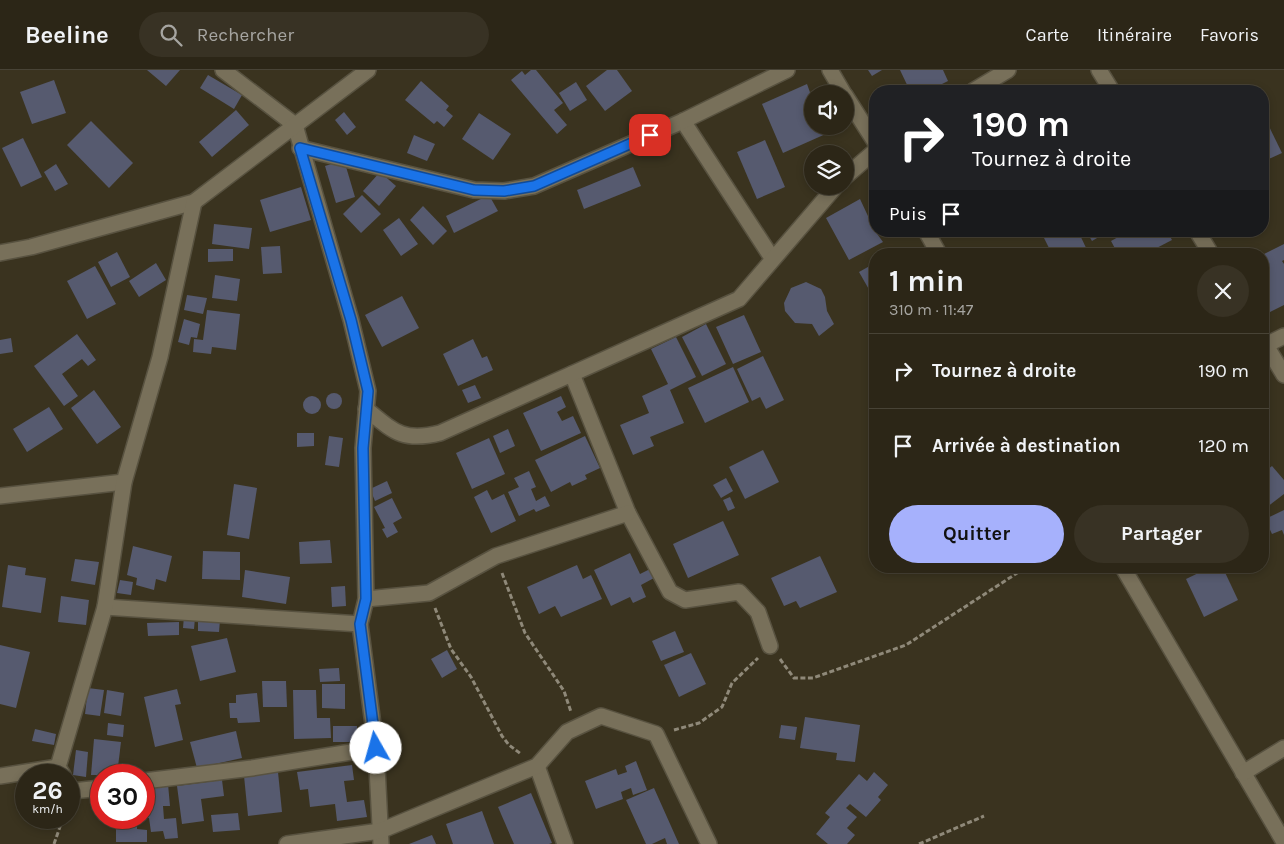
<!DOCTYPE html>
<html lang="fr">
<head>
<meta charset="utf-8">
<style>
	:root { --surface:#2c2617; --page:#383224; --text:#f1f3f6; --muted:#a6a5a1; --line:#484336; --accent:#a6b1fc }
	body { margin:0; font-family:Karla,sans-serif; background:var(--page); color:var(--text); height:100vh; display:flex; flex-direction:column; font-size:19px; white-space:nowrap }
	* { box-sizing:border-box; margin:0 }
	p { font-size:16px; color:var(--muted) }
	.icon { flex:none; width:28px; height:28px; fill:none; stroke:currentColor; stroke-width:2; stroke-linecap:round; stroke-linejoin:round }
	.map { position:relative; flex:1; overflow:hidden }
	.details { position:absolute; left:869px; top:178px; width:400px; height:325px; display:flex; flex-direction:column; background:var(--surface); border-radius:20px; box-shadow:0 2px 8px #0003,0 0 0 1px var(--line) }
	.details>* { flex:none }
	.hud { position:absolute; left:869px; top:15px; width:400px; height:152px; border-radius:20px; box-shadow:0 2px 8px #0003,0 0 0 1px var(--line); background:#202124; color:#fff; overflow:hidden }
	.tools { position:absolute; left:804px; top:15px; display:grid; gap:10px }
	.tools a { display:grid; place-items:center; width:50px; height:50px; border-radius:50%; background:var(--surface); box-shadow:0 2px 8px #0003,0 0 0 1px var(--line); font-size:25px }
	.speed { position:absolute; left:15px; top:694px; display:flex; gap:10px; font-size:25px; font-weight:700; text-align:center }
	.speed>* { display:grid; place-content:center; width:65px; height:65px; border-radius:50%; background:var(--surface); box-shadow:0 2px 8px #0003,0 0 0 1px var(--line); line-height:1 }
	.speed small { font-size:12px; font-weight:400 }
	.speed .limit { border:8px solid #d22; background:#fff; color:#111 }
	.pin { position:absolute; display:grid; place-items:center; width:42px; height:42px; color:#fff; margin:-21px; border-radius:10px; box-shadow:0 2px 8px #0006 }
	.me { position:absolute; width:55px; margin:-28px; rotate:353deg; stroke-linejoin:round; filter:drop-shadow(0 0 4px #0008) }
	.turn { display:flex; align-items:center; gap:18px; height:105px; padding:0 20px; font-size:22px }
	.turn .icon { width:65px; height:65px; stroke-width:2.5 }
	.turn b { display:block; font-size:35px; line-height:42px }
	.then { display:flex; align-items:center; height:48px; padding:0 20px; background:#0003; gap:10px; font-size:19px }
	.round { display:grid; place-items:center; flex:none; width:52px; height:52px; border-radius:26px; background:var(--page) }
	.summary { display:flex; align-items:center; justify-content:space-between; height:85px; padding:0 20px }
	h1 { font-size:30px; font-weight:700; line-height:38px }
	.action { display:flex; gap:10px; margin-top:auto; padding:10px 20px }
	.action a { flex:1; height:58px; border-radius:30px; background:var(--accent); color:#111; font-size:20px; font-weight:700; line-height:58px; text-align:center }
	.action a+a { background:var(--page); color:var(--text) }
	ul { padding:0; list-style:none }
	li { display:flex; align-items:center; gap:15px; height:75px; padding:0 20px; border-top:1px solid var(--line) }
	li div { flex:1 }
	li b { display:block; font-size:19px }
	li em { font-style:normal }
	header { display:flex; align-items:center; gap:30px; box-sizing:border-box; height:70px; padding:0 25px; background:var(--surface); border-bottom:1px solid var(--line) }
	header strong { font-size:24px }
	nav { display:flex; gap:28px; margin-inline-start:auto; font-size:18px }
	.search { width:350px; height:45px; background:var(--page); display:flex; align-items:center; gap:12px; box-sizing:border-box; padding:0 18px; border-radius:28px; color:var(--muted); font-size:19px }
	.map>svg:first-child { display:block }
	.building { fill:#565a6f }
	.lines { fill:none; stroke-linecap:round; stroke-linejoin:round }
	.street-casing { stroke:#585240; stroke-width:18 }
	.path { stroke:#8f8979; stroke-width:3; stroke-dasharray:5 2.5; stroke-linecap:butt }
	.street { stroke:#78705a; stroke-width:15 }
	.route-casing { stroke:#114b97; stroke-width:12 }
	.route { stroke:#1a73e8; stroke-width:9 }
</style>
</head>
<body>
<header>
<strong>Beeline</strong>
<div class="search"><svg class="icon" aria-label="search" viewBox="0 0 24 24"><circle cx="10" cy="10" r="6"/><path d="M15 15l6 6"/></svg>Rechercher</div>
<nav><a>Carte</a><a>Itinéraire</a><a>Favoris</a></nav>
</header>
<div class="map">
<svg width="1284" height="774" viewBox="0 0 1284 774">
	<rect width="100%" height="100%" fill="#3a331f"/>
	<g class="building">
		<polygon points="147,0 180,0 166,16"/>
		<polygon points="531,0 536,0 563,33 554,40 567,55 557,64 511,10 522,1 525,5"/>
		<polygon points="607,0 617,0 632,21 605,41 586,16"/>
		<polygon points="868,0 882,0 872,6"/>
		<polygon points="900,0 943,0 948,11 928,21 910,21"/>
		<polygon points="208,5 242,25 234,39 200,18"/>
		<polygon points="54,10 66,43 32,54 20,22"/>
		<polygon points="421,11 449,36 446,40 453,46 444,57 437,51 434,54 405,30"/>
		<polygon points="576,12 587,30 570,41 559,23"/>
		<polygon points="807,14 812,28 812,56 825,56 828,63 783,83 762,34"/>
		<polygon points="1152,15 1155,21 1141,21"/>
		<polygon points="236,40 249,55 212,87 199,72"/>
		<polygon points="344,42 356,57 347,65 335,50"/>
		<polygon points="1262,42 1282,83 1262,92"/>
		<polygon points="479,43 511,64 493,90 462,69"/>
		<polygon points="91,51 133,93 109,118 67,75"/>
		<polygon points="414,65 435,74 427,91 407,83"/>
		<polygon points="23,68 42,107 21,117 2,78"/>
		<polygon points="765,70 785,117 757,129 737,82"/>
		<polygon points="344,90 355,127 336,133 325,96"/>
		<polygon points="56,94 68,114 55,121 44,102"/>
		<polygon points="633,97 641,116 584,139 577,120"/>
		<polygon points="380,102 396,116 379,136 363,121"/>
		<polygon points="301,117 311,150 270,162 260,130"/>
		<polygon points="362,125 381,144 361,163 343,144"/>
		<polygon points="489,125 498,141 454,163 446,146"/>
		<polygon points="860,129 875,161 883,172 849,190 826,148"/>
		<polygon points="423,136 447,161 433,175 410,150"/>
		<polygon points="399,148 418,174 401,186 383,160"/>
		<polygon points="214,154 252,158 249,179 212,174"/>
		<polygon points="1054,161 1078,161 1089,184 1052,184 1043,166"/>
		<polygon points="1086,161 1109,161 1092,171"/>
		<polygon points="1129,161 1167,161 1172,170 1145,184 1118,184 1111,171"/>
		<polygon points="1284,174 1284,190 1282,191 1284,194 1284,235 1266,244 1262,237 1262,185"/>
		<polygon points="280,176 282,203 263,204 261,177"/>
		<polygon points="208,179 233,179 233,191 208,192"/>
		<polygon points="117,182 130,207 111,217 98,192"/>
		<polygon points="156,193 166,210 139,227 129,211"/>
		<polygon points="875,193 875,230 859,202"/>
		<polygon points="95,196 116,234 87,249 67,211"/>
		<polygon points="215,205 240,209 237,231 212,228"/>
		<polygon points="806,212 821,219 825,227 827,241 834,254 819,266 812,254 795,253 785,241 784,233 791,218"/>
		<polygon points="187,225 207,228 203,244 184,240"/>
		<polygon points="402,226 419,258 382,277 365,245"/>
		<polygon points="207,240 240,244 236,280 212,277 211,284 193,282 194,269 203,270"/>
		<polygon points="744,245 761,282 733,294 716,257"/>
		<polygon points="184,249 200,254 197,268 191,267 189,275 178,272"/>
		<polygon points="706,254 726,294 702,306 682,267"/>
		<polygon points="77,264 96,290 88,296 82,289 62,304 78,326 64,336 34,296"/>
		<polygon points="676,267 696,307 670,320 684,353 650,367 654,376 633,385 620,355 649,343 642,326 668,314 651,279"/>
		<polygon points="11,268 13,282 0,284 0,270"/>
		<polygon points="473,269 482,288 487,286 493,300 458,316 443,284"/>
		<polygon points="763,286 784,330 766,339 760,327 752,331 737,299"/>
		<polygon points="733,297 749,332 705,353 688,318"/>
		<polygon points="475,315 481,328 468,333 462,320"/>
		<polygon points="94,320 121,357 97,374 71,338"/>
		<circle cx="334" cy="331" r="8"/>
		<polygon points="561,326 566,337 557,342 562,351 573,346 581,363 541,381 523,343"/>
		<circle cx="312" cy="335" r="9"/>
		<polygon points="1262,329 1269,342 1262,345"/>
		<polygon points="49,337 63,359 27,382 13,359"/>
		<polygon points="508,359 515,376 500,383 493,366"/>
		<polygon points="297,363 314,363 314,376 297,377"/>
		<polygon points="329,366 343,368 339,397 325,395"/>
		<polygon points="585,366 600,398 585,405 587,409 572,416 570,412 551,422 535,390"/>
		<polygon points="489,368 505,404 472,419 456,383"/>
		<polygon points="763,380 779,412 745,429 729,397"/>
		<polygon points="1272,396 1284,410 1284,424 1263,440 1262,404"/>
		<polygon points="529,401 536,417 531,419 536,431 545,426 550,436 536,442 534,439 519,446 508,422 519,417 514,408"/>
		<polygon points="726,408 733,421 721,428 713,415"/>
		<polygon points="387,411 392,423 375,431 370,419"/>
		<polygon points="234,414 257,418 249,469 227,465"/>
		<polygon points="487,420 492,430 504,424 516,451 491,463 474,427"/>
		<polygon points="730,427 735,438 728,441 723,430"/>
		<polygon points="392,428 402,448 393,453 398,462 387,468 382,459 385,458 374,437"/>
		<polygon points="1284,440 1284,465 1282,460 1272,464 1265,449"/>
		<polygon points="723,451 739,485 688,508 673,474"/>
		<polygon points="330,470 332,493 300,494 299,472"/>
		<polygon points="133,476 172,486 166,512 156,509 154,520 136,515 137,508 127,505"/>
		<polygon points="203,481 240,482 240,510 202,509"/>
		<polygon points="630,483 640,504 650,499 654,508 641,515 646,527 633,533 630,527 611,536 594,500"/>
		<polygon points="820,486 837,522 800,538 796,531 784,536 771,508"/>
		<polygon points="75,489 99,492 95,515 71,511"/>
		<polygon points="8,495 26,498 25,505 46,508 41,543 2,537"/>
		<polygon points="577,495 583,509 591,505 602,529 561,547 555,536 539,544 527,517"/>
		<polygon points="1213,496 1222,496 1238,530 1204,547 1186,509"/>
		<polygon points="245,500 290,507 286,534 242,527"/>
		<polygon points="120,510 133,512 131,525 117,523"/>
		<polygon points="345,516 346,536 332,537 331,517"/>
		<polygon points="61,526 89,530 86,555 58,552"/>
		<polygon points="184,546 195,548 194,559 183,558"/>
		<polygon points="198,549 220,550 219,562 198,561"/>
		<polygon points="179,552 179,565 148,566 147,553"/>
		<polygon points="675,561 684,582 661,591 652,571"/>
		<polygon points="227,568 236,602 200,611 191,576"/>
		<polygon points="0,575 30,582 16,638 0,634"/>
		<polygon points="447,580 457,599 442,608 431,589"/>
		<polygon points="691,583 706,614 679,627 664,595"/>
		<polygon points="339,598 340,611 320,612 319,599"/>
		<polygon points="262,611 286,611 287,637 263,637"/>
		<polygon points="322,614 345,614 345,639 322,638"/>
		<polygon points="88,618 104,620 100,646 85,644"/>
		<polygon points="177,619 181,634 175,635 183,670 155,677 144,627"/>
		<polygon points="107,620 124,623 121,646 104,643"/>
		<polygon points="293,620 316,620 317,648 330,648 331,668 294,669"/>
		<polygon points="257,623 260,652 238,653 237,648 230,648 229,633 236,633 236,625"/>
		<polygon points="805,647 860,655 855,692 836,690 837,683 800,678"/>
		<polygon points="108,653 124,655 123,667 107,665"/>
		<polygon points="781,655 797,657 795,670 779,668"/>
		<rect x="333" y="656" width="24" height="16"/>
		<polygon points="35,659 56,664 54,675 32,671"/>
		<polygon points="236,661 242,688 197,698 190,672"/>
		<polygon points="94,669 121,672 117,705 91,705"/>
		<polygon points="76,680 88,682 86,707 73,705"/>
		<polygon points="636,691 647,720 633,725 631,718 621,722 623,729 596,739 585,711 616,699 618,705 627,702 625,696"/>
		<polygon points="352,695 354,710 344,711 347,732 364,730 367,747 337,751 335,734 310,737 308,719 300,720 297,702"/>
		<polygon points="278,702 282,742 248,746 244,706"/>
		<polygon points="874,702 888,715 878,727 881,730 866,747 850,734 846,738 857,747 847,758 855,765 847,774 828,774 816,764 830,747 825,743 859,704 867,711"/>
		<polygon points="222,710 224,726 201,729 204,751 182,754 177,716"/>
		<polygon points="168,714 170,736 163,736 164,749 176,748 178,768 165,769 163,761 151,762 149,748 144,748 144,735 151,734 149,716"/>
		<polygon points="654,718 679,774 667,774 665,768 652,774 646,774 626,730"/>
		<polygon points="531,723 552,773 549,774 514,774 498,737"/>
		<polygon points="482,741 494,774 453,774 446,754"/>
		<polygon points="238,743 240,760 213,762 211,745"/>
		<polygon points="116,749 137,750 137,759 147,760 147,772 116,772"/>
		<polygon points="432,765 436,774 409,774"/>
	</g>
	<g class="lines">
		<defs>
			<g id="street">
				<polyline points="223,0 295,55 351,250 368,321 363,378 366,529 360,554 376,678 381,774"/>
				<polyline points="830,0 844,24"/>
				<polyline points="1099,0 1112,21"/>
				<polyline points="973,21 1008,0"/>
				<polyline points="845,25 875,72"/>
				<polyline points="683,51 772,188"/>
				<polyline points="300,78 474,120 504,121 534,116 683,51 787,0"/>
				<polyline points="845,107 875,81"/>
				<polyline points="926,161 939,184"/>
				<polyline points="1197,161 1211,184"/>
				<polyline points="0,183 31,177 194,132 368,0"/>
				<polyline points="1262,269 1284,305"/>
				<polyline points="1262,277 1284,266"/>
				<polyline points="572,304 628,443 670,522 685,530 739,522 758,542 770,576"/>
				<path d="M366 339C394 362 403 372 440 363L739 229 836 116"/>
				<polyline points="0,426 124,412"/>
				<polyline points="1122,496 1284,772"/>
				<polyline points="366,529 429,523 496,486 628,443"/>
				<polyline points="105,537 360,554"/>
				<polyline points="537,696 565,774"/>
				<polyline points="1243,703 1284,678"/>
				<polyline points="63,705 58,697 105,537 124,412 160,287 194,132"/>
				<polyline points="0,706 58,697"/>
				<polyline points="144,711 252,698 376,678"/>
				<polyline points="69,715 73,721 101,718"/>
				<polyline points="287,774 380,761 537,696 567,662 601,646 656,664 709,774"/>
			</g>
		</defs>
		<use href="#street" class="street-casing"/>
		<g class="path">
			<polyline points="502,503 525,563 564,621 571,642"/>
			<polyline points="435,538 451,579 471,607 502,666 509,675 521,684"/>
			<polyline points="780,589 794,608 813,608 906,575 1028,496"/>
			<polyline points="674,660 699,653 722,637 732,613 758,588"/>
			<polyline points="54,774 63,748"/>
			<polyline points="919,774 984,746"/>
		</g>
		<use href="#street" class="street"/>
	</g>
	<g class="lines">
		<defs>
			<polyline id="route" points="376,678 360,554 366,529 363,378 368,321 351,250 300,78 474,120 504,121 534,116 650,65"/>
		</defs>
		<use href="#route" class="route-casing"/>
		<use href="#route" class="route"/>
	</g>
</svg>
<div class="tools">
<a><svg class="icon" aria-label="sound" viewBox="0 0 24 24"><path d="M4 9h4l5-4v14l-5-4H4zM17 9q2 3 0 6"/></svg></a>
<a><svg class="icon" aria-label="layers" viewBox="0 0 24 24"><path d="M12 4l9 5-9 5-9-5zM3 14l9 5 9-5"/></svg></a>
</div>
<div class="speed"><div>26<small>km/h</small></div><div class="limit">30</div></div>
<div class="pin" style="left:650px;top:65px;background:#d93025"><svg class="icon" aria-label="arrive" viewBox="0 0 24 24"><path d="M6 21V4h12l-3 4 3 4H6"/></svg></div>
<svg class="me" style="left:376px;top:678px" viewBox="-20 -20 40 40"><circle r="19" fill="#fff"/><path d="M0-13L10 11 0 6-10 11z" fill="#1a73e8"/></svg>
<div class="hud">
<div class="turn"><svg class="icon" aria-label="right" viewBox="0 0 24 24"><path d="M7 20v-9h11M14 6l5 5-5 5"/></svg><div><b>190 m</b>Tournez à droite</div></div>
<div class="then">Puis<svg class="icon" aria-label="arrive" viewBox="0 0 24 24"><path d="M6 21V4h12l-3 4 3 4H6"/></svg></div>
</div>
<section class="details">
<div class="summary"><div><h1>1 min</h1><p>310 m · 11:47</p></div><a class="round"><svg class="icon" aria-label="close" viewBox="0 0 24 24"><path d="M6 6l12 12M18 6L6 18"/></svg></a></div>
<ul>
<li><svg class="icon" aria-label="right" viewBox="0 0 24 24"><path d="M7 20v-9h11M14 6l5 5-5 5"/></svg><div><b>Tournez à droite</b></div><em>190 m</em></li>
<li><svg class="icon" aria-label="arrive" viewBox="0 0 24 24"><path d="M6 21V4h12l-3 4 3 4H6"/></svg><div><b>Arrivée à destination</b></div><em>120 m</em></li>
</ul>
<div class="action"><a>Quitter</a><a>Partager</a></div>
</section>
</div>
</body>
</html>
